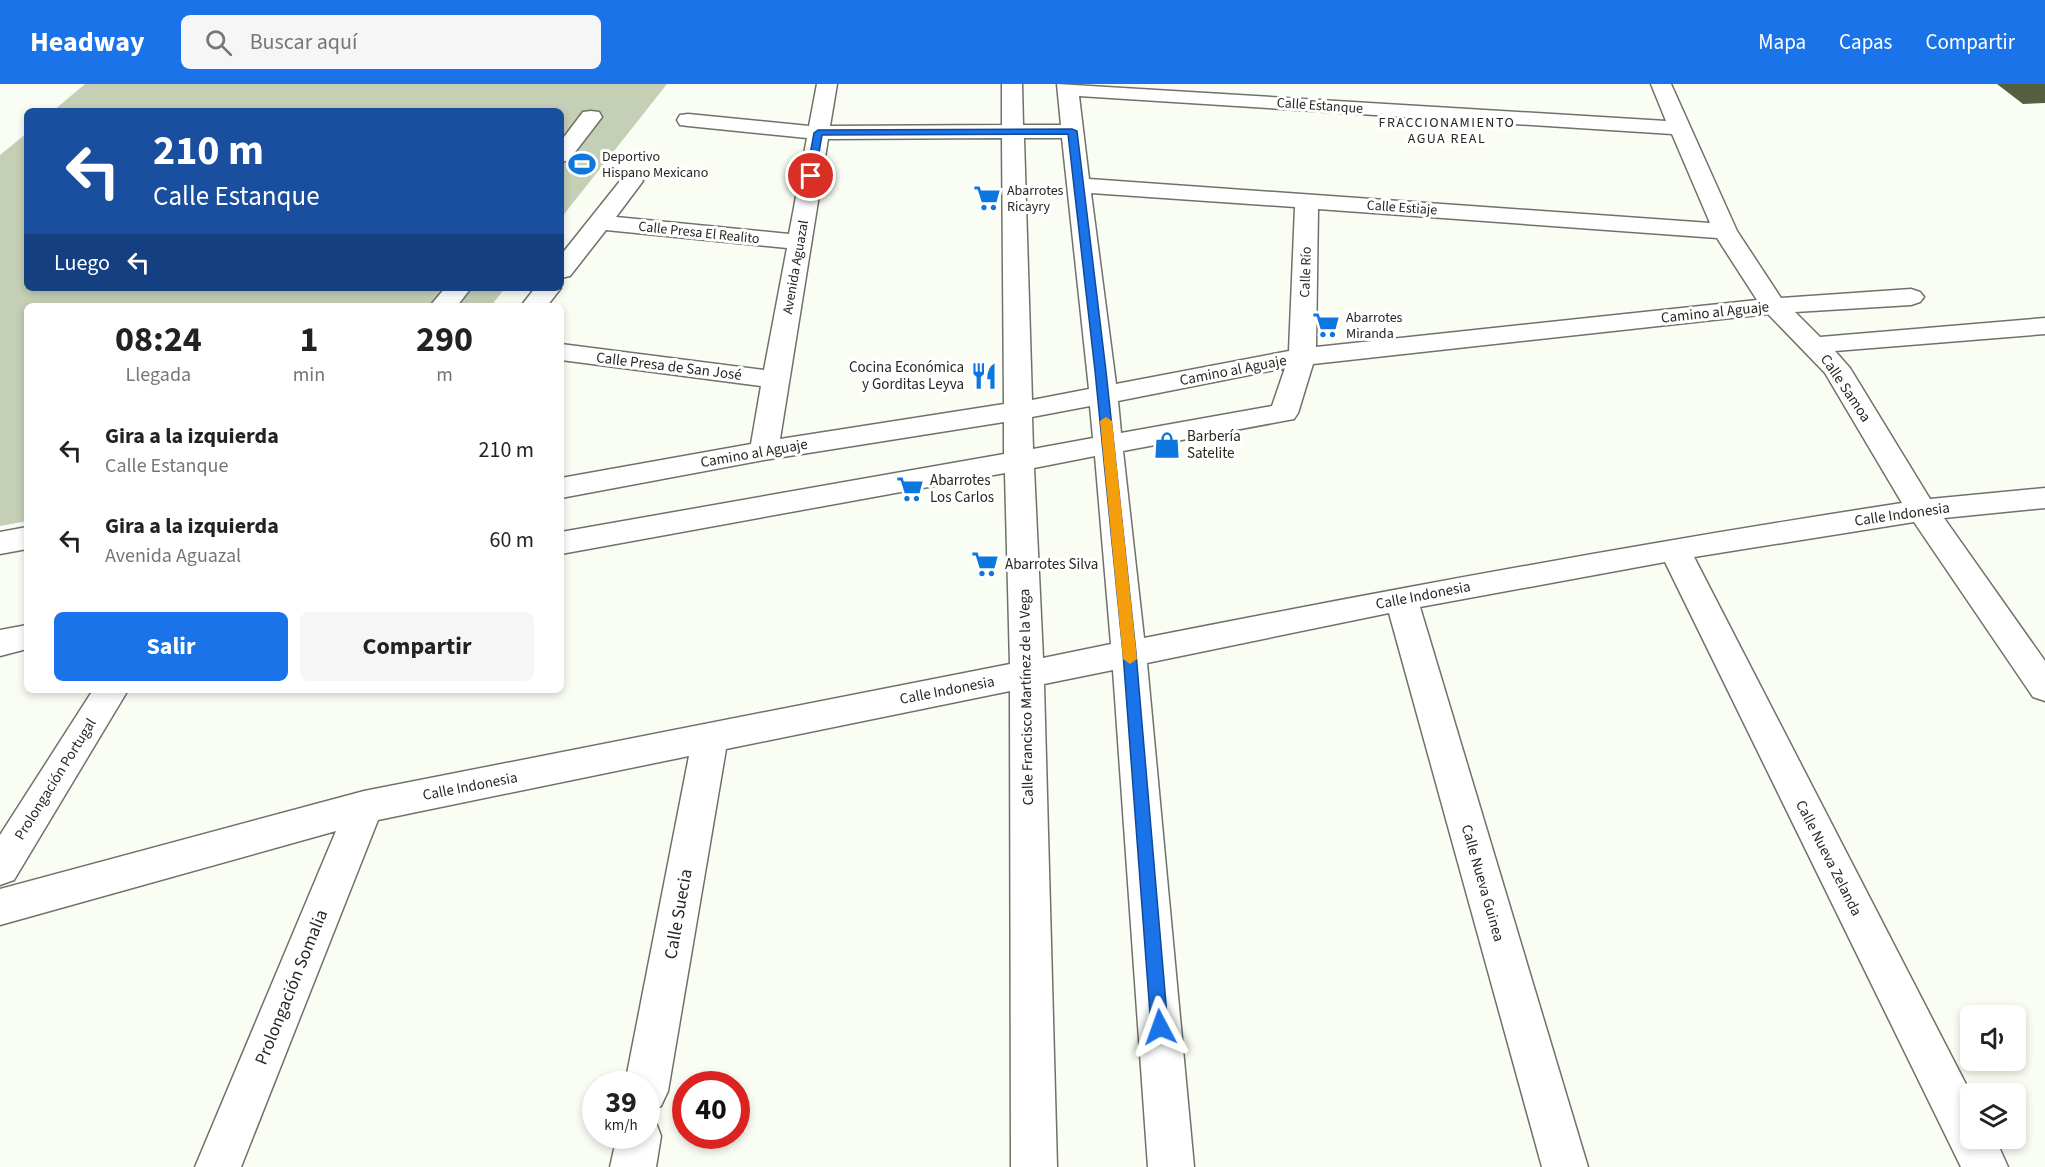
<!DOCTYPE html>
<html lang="es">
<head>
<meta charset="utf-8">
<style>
	:root { --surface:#fff; --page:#f6f6f6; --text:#222; --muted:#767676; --accent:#1a73e8 }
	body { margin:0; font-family:"Source Sans 3",sans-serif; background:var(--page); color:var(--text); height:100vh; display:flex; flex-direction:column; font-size:22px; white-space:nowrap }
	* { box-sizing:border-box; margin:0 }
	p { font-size:20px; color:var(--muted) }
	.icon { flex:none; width:33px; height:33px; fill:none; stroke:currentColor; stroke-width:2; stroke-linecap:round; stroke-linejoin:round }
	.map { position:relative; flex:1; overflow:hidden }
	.panel { position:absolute; left:24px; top:219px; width:540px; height:390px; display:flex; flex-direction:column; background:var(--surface); border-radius:9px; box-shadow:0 3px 9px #0003 }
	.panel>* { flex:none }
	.guide { position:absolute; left:24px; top:24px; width:540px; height:183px; border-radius:9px; box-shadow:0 3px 9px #0003; background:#1a4fa0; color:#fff; overflow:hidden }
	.controls { position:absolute; left:1960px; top:921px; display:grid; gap:12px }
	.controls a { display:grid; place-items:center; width:66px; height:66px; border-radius:9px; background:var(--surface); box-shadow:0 3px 9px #0003; font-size:30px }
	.speed { position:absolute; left:582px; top:987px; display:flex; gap:12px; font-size:30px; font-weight:700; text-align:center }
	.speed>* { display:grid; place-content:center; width:78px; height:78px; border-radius:50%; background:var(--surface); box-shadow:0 3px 9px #0003; line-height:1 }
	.speed small { font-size:15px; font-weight:400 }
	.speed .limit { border:9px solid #d22; background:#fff; color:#111 }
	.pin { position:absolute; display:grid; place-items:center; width:51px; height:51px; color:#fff; margin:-26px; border:3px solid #fff; border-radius:50%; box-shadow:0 2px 6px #0007 }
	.me { position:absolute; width:66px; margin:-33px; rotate:356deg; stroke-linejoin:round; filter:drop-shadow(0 0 4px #0008) }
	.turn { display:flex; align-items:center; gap:21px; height:126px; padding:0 30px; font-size:27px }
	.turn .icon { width:78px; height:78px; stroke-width:2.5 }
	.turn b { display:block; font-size:42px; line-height:51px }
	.then { display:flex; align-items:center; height:57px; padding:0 30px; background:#0003; gap:12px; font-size:22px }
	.eta { display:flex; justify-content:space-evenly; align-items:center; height:102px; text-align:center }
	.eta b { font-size:36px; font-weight:700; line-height:42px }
	.primary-button { display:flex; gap:12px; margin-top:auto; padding:12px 30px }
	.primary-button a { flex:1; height:69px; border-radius:9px; background:var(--accent); color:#fff; font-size:24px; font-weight:700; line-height:69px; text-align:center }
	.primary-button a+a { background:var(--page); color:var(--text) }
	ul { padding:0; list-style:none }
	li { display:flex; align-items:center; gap:18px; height:90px; padding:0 30px }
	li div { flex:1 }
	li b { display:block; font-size:22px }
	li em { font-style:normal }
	header { display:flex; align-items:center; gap:36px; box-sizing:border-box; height:84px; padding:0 30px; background:var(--accent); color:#fff }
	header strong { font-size:28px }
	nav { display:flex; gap:33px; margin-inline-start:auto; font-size:21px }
	.search { width:420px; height:54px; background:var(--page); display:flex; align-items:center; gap:15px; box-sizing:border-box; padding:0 21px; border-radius:9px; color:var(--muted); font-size:22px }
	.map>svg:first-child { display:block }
	.green { fill:#c5cfb5 }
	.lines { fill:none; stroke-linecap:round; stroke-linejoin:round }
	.minor-casing { stroke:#6f7269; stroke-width:3 }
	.minor { fill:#fff; fill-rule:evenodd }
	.wall { fill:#545f40 }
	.route { fill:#1a73e8; stroke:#114b97; stroke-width:1.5 }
	.slow { fill:#f59e0b }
	.labels { text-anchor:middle; stroke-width:6; stroke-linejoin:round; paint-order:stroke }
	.far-street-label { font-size:14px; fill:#262723; stroke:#fff }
	.far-neighbourhood-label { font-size:14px; letter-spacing:1.5px; fill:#262723; stroke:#fff }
	.far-poi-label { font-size:14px; fill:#262723; stroke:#fff; text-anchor:start }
	.street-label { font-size:15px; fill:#262723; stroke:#fff }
	.poi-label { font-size:15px; fill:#262723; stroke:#fff; text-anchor:start }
	.near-street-label { font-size:18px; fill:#262723; stroke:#fff }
</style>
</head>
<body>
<header>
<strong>Headway</strong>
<div class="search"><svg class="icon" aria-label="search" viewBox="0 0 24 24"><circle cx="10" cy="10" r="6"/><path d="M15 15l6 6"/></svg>Buscar aquí</div>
<nav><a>Mapa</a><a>Capas</a><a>Compartir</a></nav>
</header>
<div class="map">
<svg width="2045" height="1083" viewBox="0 0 2045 1083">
	<rect width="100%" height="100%" fill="#f9fdf3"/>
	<g class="green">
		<polygon points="85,0 667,0 561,134 561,27 53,27"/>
		<polygon points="27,49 27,204 505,204 491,222 27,222 27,437 0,442 0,71"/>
	</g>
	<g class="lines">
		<defs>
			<g id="minor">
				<path d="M817 0H837L830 42 1002 41V0H1022L1023 41H1061L1057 0 1666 37 1651 0H1671L1737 147 1781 214 1911 205 1920 208 1924 213 1920 218 1911 221 1795 228 1820 253 2045 234V250L1835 267 1850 284 1930 415 2045 404V424L1944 434 2045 577V617L2033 613 1914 438 1694 473 1971 1010V1054H1995L2008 1083H1961L1665 478 1420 523 1588 1083H1542L1389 529 1147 579 1194 1083H1148L1113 586 1044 600 1057 1083H1011L1010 607 726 665 668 1007 661 1022 646 1028V1000H625L689 672 378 736 241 1083H195L336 747 0 841V805L364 707 1010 580 1005 389 561 470V448L1004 370V338L764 376 561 414V394L751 360 761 302 561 276V260L764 286 787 164 606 146 570 192 561 194V171L624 92 632 90 640 92 643 97 616 133 789 150 807 54 688 42 680 41 677 36 680 31 688 30 809 42ZM1079 12 1672 50 1710 139 1089 95ZM1002 54 1004 320 780 355 828 55ZM1024 54H1062L1089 305 1032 316ZM1091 109 1295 123 1289 267 1116 300ZM1318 125 1717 154 1757 216 1316 263ZM1768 230 1825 289 1902 419C1648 458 1397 504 1144 554L1123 367 1294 335 1298 329 1313 280ZM1285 284 1272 322 1121 349 1118 317ZM1090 322 1093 354 1033 365 1032 333ZM1095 372 1111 560 1043 574 1034 384Z"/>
				<polygon points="591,27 599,28 602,33 569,76 561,78 561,57 583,28"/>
				<polygon points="445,204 471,204 457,222 430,222"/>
				<polygon points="535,204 561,204 547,222 521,222"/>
				<polygon points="27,443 27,465 0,470 0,448"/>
				<polygon points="27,541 27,565 0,572 0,546"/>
				<polygon points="93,606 128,606 14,796 0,801 0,751"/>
				<polygon points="646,1033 655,1036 661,1052 656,1083 610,1083 617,1052 646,1052"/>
			</g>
		</defs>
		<use href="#minor" class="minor-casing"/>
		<use href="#minor" class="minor"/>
	</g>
	<polygon class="wall" points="1997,0 2045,0 2045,19 2023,20"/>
	<polygon class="route" points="1072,45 1077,47 1106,287 1136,569 1168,943 1166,949 1160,951 1153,949 1151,943 1123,569 1095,287 1068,50 822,51 815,92 811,95 806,92 814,49 818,46"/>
	<polygon class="slow" points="1106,333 1112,337 1137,575 1130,580 1123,575 1100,337"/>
	<defs>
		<symbol id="stadium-bare" viewBox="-9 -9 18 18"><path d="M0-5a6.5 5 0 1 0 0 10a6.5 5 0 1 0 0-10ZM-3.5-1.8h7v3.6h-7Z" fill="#0e77df" stroke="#fff" stroke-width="2.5" paint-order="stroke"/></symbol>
		<symbol id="supermarket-bare" viewBox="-9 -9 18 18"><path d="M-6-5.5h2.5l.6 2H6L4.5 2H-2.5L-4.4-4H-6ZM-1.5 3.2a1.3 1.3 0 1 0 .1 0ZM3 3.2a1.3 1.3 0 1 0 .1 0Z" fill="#0e77df" stroke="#fff" stroke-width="2.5" paint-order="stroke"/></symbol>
		<symbol id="restaurant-bare" viewBox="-9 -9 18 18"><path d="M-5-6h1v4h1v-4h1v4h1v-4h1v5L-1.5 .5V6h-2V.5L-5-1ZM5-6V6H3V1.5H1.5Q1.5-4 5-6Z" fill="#0e77df" stroke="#fff" stroke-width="2.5" paint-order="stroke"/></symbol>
		<symbol id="shop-bare" viewBox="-9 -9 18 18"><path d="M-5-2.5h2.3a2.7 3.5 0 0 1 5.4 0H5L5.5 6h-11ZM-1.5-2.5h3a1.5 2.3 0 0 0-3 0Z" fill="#0e77df" stroke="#fff" stroke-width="2.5" paint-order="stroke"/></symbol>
	</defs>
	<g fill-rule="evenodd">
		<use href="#stadium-bare" x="563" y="61" width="38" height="38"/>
		<use href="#supermarket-bare" x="968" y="95" width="38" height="38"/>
		<use href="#supermarket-bare" x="1307" y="222" width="38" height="38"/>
		<use href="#restaurant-bare" x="965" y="273" width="38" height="38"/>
		<use href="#shop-bare" x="1148" y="342" width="38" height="38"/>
		<use href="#supermarket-bare" x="891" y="386" width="38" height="38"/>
		<use href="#supermarket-bare" x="966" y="461" width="38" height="38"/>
	</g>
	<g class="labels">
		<g class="far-street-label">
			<text transform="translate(1320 21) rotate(4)" y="5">Calle Estanque</text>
			<text transform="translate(1402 123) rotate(4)" y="5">Calle Estiaje</text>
			<text transform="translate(699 148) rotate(6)" y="5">Calle Presa El Realito</text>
			<text transform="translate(795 183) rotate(-80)" y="5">Avenida Aguazal</text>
			<text transform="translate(1305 188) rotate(-88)" y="5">Calle Río</text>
		</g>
		<g class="far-neighbourhood-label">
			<text x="1447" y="43">FRACCIONAMIENTO<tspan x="1447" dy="16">AGUA REAL</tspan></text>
		</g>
		<g class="far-poi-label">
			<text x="602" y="77">Deportivo<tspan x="602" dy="16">Hispano Mexicano</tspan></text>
			<text x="1007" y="111">Abarrotes<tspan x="1007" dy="16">Ricayry</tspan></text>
			<text x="1346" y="238">Abarrotes<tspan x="1346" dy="16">Miranda</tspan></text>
		</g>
		<g class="street-label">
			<text transform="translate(1715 228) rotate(-6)" y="5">Camino al Aguaje</text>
			<text transform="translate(669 282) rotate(7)" y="5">Calle Presa de San José</text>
			<text transform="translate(1233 286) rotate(-11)" y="5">Camino al Aguaje</text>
			<text transform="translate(1846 304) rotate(56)" y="5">Calle Samoa</text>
			<text transform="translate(754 369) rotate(-10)" y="5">Camino al Aguaje</text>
			<text transform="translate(1902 430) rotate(-8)" y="5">Calle Indonesia</text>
			<text transform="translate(1423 511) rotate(-11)" y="5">Calle Indonesia</text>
			<text transform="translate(947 606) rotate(-11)" y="5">Calle Indonesia</text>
			<text transform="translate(1026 613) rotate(-91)" y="5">Calle Francisco Martínez de la Vega</text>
			<text transform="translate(55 695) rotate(-58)" y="5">Prolongación Portugal</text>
			<text transform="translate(470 702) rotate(-11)" y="5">Calle Indonesia</text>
			<text transform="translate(1829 774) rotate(63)" y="5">Calle Nueva Zelanda</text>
			<text transform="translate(1483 799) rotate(74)" y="5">Calle Nueva Guinea</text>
		</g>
		<g class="poi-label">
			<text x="964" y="288" text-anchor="end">Cocina Económica<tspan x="964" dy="17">y Gorditas Leyva</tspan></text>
			<text x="1187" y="357">Barbería<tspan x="1187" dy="17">Satelite</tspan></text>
			<text x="930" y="401">Abarrotes<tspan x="930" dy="17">Los Carlos</tspan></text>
			<text x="1005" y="485">Abarrotes Silva</text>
		</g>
		<g class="near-street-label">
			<text transform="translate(678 830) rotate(-80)" y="6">Calle Suecia</text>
			<text transform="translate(291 903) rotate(-68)" y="6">Prolongación Somalia</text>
		</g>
	</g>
</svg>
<div class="controls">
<a><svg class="icon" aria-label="sound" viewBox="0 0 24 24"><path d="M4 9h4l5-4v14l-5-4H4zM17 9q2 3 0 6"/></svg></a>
<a><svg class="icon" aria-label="layers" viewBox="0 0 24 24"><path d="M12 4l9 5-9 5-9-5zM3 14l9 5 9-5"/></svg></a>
</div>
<div class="speed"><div>39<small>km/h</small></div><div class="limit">40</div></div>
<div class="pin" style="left:811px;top:92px;background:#d93025"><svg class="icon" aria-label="arrive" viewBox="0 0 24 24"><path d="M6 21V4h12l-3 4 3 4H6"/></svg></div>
<svg class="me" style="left:1160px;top:943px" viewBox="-20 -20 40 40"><path d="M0-17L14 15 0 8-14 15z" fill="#1a73e8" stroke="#fff" stroke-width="4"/></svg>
<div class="guide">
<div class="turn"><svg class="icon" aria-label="left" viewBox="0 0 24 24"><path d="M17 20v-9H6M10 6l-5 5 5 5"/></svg><div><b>210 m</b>Calle Estanque</div></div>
<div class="then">Luego<svg class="icon" aria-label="left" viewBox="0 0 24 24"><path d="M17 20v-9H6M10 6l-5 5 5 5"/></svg></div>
</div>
<section class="panel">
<div class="eta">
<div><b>08:24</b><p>Llegada</p></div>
<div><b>1</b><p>min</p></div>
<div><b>290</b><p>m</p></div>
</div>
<ul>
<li><svg class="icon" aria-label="left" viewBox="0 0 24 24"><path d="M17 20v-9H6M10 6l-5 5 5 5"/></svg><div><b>Gira a la izquierda</b><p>Calle Estanque</p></div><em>210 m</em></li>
<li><svg class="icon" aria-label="left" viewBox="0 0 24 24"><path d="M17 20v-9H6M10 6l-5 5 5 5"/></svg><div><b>Gira a la izquierda</b><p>Avenida Aguazal</p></div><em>60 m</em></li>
</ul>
<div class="primary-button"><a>Salir</a><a>Compartir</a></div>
</section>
</div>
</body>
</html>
